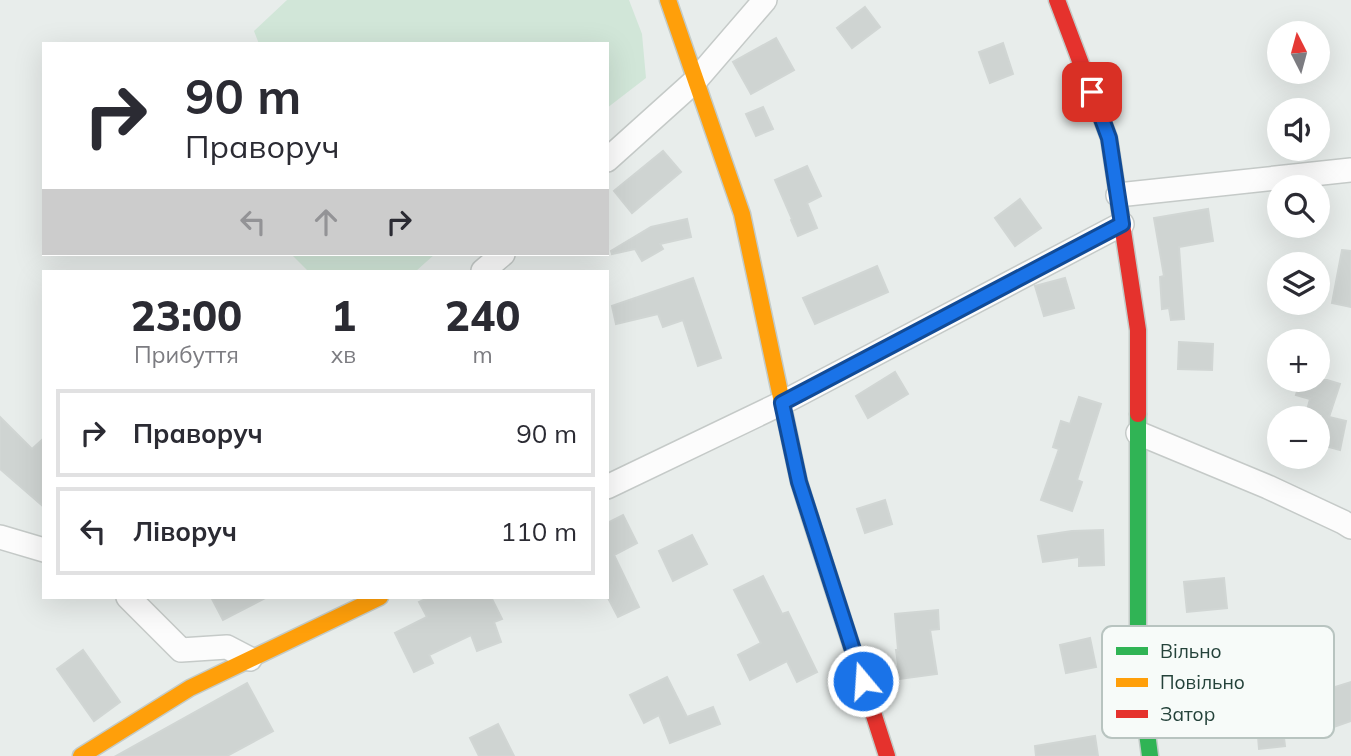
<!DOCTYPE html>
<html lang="uk">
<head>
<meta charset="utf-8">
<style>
	:root { --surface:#fff; --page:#f7f7f7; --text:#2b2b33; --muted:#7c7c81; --line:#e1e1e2 }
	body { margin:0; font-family:Mulish,sans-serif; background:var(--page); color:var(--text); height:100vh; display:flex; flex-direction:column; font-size:26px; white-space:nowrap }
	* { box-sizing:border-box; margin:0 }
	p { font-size:23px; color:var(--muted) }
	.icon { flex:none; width:38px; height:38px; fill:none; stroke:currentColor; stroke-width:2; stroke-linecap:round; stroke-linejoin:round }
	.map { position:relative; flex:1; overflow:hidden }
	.panel { position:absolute; left:42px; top:270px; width:567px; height:329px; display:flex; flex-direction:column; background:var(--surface); border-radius:0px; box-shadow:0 7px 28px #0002 }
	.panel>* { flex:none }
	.top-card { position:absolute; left:42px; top:42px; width:567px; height:214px; border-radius:0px; box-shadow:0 7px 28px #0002; background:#fff; color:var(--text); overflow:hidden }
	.needle { width:46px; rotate:354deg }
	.tools { position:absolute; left:1267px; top:21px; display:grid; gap:14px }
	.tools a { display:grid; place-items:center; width:63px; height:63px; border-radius:50%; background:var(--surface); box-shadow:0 7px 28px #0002; font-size:35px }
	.pin { position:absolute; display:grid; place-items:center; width:60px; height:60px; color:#fff; margin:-30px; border-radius:14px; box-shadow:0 4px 10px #0006 }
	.me { position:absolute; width:77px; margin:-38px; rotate:342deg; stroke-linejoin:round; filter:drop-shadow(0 0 5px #0008) }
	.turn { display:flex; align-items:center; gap:24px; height:147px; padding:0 28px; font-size:32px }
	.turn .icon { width:91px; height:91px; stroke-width:2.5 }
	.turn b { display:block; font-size:49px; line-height:60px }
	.lanes { display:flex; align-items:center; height:66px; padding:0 28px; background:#0003; justify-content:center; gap:35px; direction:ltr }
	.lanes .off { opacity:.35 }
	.eta { display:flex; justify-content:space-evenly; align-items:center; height:119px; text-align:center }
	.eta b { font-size:42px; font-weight:800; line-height:49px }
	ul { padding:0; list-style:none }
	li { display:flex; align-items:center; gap:21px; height:88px; margin:0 14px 10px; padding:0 14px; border:4px solid var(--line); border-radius:0px }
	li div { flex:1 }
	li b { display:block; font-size:26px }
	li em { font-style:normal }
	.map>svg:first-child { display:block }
	.green { fill:#d1e6d8 }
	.building { fill:#cfd4d2; stroke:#d1d6d4; stroke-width:2 }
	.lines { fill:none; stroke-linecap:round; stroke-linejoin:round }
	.street-casing { stroke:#c5cac8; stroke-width:26 }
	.fast-casing { stroke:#c3cbc8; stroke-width:19 }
	.slow-casing { stroke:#c3cbc8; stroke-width:19 }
	.jam-casing { stroke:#c3cbc8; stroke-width:19 }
	.street { stroke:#fcfcfc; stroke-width:23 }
	.fast { stroke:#30b455; stroke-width:16 }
	.slow { stroke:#ff9f0a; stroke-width:16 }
	.jam { stroke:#e5322d; stroke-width:16 }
	.route-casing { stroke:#114b97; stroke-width:18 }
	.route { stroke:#1a73e8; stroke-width:12 }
	.key { fill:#f7fbf9; stroke:#b8c4c0; stroke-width:2 }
	.key-label { font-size:19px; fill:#24423a }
</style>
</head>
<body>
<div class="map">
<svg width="1351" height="756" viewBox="0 0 1351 756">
	<rect width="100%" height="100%" fill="#e8edeb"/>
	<g class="green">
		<polygon points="287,0 629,0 642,34 646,78 607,108 607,44 259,44 254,31"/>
		<polygon points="291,254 435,254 416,271 308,271"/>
	</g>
	<g class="building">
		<polygon points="865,7 880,27 852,48 837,28"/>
		<polygon points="776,38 794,70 751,94 733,62"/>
		<polygon points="1003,43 1013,74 990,83 979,52"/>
		<polygon points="763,107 773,129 756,136 746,114"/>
		<polygon points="663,151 681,172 632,213 614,191"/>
		<polygon points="807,166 821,196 807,203 817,228 798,236 791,220 792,219 775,180"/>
		<polygon points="1020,199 1041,228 1015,246 995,218"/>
		<polygon points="1208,209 1213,241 1179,247 1184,319 1171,320 1169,308 1162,309 1160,277 1164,276 1154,218"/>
		<polygon points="687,219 691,237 660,244 663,249 642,261 635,249 612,254 611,251 651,227"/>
		<polygon points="1342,250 1351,251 1351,307 1332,303"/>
		<polygon points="877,266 888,292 815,324 803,298"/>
		<polygon points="693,278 721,358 698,366 683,320 663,327 658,314 616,324 612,306"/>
		<polygon points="1065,278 1074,308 1044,316 1035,286"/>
		<polygon points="1179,342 1213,344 1212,370 1178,369"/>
		<polygon points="895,372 908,394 868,418 856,396"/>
		<polygon points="1300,380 1327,380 1340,384 1329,417 1346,421 1340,450 1318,444 1318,418 1305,418 1310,399 1296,395"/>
		<polygon points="1079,397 1101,404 1077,480 1082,482 1072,511 1041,500 1059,449 1053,447 1061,421 1070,424"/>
		<polygon points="0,417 32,449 44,438 44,507 0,469"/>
		<polygon points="885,500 892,524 865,533 857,509"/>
		<polygon points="623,515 637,543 614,555 639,607 618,617 607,596 607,523"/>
		<polygon points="1103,530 1104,565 1079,566 1079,557 1043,562 1038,536 1072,531"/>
		<polygon points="692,535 707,564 673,581 659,551"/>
		<polygon points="763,576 782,614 788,612 817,672 797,682 787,661 750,680 738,655 761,643 734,590"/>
		<polygon points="1224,578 1227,608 1187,612 1184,582"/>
		<polygon points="211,597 267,597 223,620"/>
		<polygon points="430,597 491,597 502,619 494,622 501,642 477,651 471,635 429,655 433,663 414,672 395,633 427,617 419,602"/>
		<polygon points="938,610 939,629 930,630 937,674 900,679 896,650 898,650 895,614"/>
		<polygon points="1090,638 1096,667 1066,673 1060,645"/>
		<polygon points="83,650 120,702 94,721 57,669"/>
		<polygon points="667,677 687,717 713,707 720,724 670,743 659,715 644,723 630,695"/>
		<polygon points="1351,682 1351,721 1328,729 1316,693"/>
		<polygon points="247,683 273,731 227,756 116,756"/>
		<polygon points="1282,721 1285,746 1259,749 1257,724"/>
		<polygon points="498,724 514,756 479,756 470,738"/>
		<polygon points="1095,736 1098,756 1036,756 1035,746"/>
	</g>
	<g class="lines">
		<defs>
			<g id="street">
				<polyline points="607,160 696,80 765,0"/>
				<polyline points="1118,195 1351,170"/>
				<polyline points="483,271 503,254"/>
				<polyline points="1138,433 1268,487 1343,522 1351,527"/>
				<polyline points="607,487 782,403 1122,224"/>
				<polyline points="0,537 44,550"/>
				<polyline points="128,597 181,650 227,647 250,659"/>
			</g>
			<polyline id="fast" points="1138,414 1138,663 1150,756"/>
			<g id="slow">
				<polyline points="668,0 742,214 799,482 810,517"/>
				<polyline points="81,756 190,688 380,597"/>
			</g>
			<g id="jam">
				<polyline points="1057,0 1109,138 1138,330 1138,414"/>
				<polyline points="810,517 887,756"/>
			</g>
		</defs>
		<use href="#street" class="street-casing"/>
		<use href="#fast" class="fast-casing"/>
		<use href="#slow" class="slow-casing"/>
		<use href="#jam" class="jam-casing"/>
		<use href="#street" class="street"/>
		<use href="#fast" class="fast"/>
		<use href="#slow" class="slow"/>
		<use href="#jam" class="jam"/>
	</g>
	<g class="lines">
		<defs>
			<polyline id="route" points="863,681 799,482 782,403 1122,224 1109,138 1092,92"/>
		</defs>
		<use href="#route" class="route-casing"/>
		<use href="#route" class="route"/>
	</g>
	<rect x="1102" y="626" width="232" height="112" rx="10" class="key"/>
	<rect x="1116" y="647" width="32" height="8" fill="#30b455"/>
	<rect x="1116" y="678" width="32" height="9" fill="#ff9f0a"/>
	<rect x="1116" y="710" width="32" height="8" fill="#e5322d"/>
	<g class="key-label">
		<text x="1160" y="658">Вільно</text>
		<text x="1160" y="689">Повільно</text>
		<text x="1160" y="721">Затор</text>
	</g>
</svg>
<div class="tools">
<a><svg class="needle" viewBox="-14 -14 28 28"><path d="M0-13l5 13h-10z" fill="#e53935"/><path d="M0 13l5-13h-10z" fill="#7c7c81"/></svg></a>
<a><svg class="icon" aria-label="sound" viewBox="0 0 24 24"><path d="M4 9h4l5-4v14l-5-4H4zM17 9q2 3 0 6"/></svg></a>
<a><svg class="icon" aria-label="search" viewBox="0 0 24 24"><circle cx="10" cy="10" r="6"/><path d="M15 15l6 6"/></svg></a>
<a><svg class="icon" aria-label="layers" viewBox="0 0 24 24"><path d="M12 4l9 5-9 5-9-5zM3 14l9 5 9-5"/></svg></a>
<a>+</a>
<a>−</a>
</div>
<div class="pin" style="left:1092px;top:92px;background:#d93025"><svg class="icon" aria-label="arrive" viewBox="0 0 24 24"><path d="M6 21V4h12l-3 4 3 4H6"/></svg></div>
<svg class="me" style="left:863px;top:681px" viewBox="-20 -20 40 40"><circle r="17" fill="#1a73e8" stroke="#fff" stroke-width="3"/><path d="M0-11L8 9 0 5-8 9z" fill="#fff"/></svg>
<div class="top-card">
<div class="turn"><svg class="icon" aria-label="right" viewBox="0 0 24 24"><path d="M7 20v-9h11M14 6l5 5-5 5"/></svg><div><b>90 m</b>Праворуч</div></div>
<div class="lanes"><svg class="icon off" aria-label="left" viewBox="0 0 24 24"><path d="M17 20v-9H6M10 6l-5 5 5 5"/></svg><svg class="icon off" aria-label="ahead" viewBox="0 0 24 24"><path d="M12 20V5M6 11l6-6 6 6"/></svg><svg class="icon" aria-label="right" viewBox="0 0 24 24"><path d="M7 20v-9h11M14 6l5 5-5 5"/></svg></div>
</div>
<section class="panel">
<div class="eta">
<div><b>23:00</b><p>Прибуття</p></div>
<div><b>1</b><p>хв</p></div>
<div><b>240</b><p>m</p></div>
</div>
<ul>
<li><svg class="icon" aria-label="right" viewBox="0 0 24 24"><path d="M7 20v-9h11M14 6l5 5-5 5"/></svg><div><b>Праворуч</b></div><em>90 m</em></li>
<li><svg class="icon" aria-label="left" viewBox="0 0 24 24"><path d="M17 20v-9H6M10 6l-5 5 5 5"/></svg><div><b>Ліворуч</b></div><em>110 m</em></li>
</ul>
</section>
</div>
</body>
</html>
